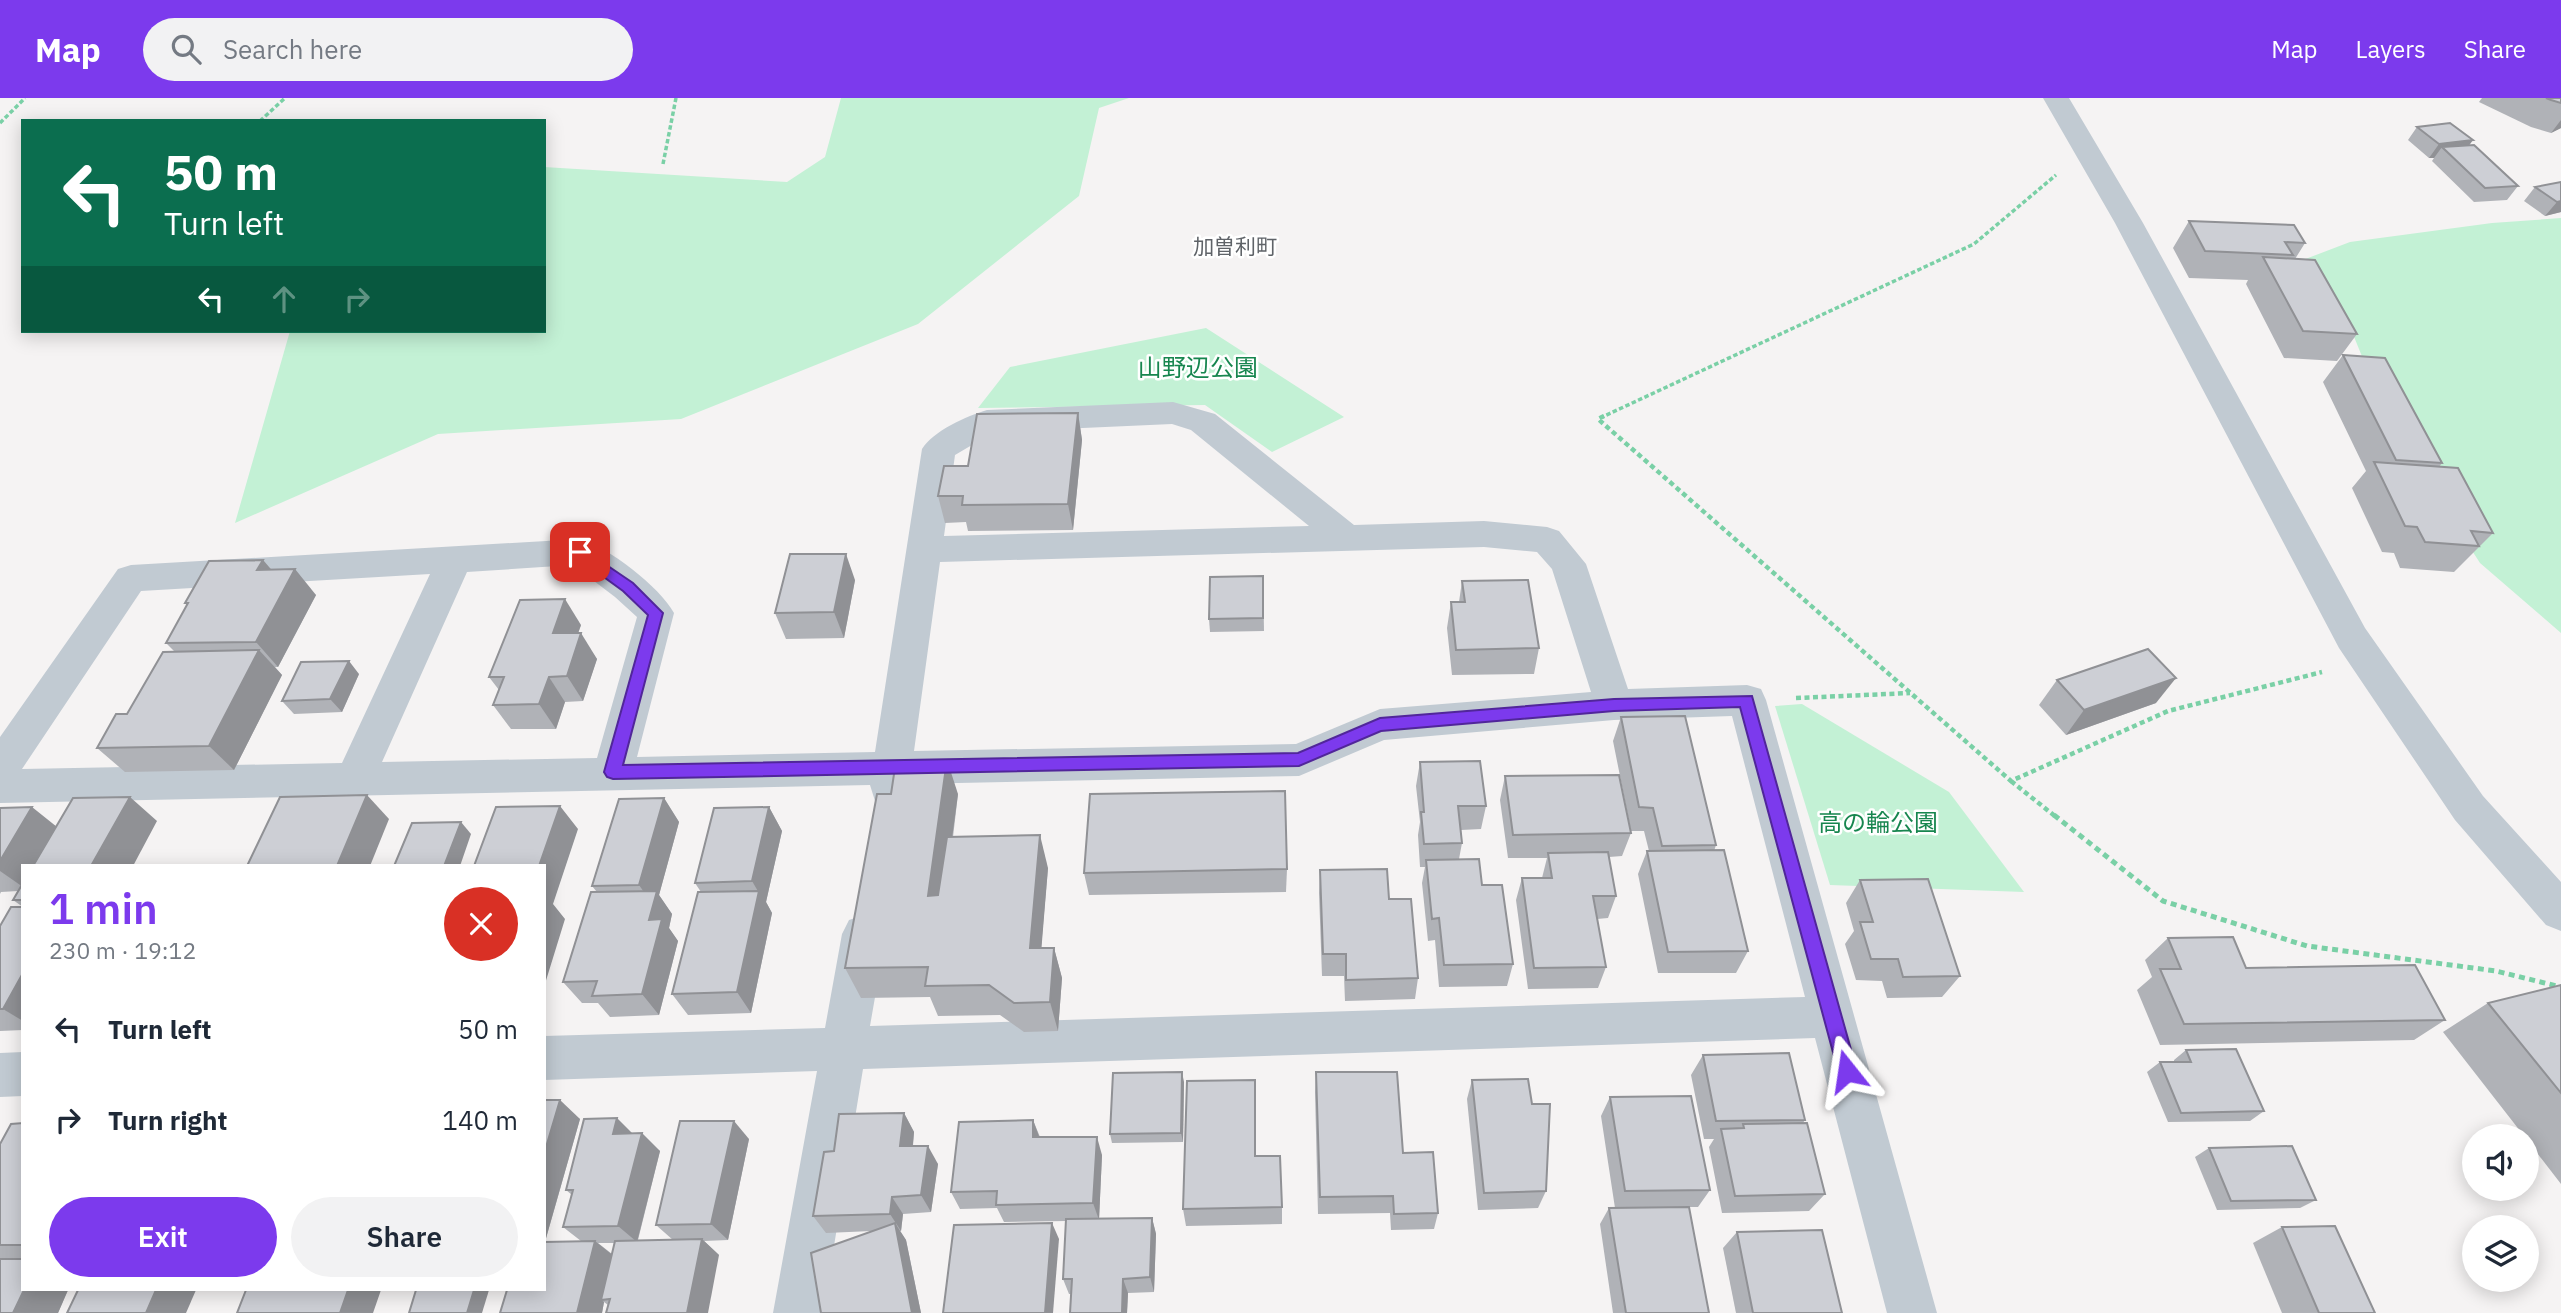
<!DOCTYPE html>
<html lang="en">
<head>
<meta charset="utf-8">
<style>
	:root { --surface:#fff; --page:#f2f2f3; --text:#1f2937; --muted:#747a83; --accent:#7c3aed }
	body { margin:0; font-family:"IBM Plex Sans","Noto Sans JP",sans-serif; background:var(--page); color:var(--text); height:100vh; display:flex; flex-direction:column; font-size:26px; white-space:nowrap }
	* { box-sizing:border-box; margin:0 }
	p { font-size:23px; color:var(--muted) }
	.icon { flex:none; width:38px; height:38px; fill:none; stroke:currentColor; stroke-width:2; stroke-linecap:round; stroke-linejoin:round }
	.map { position:relative; flex:1; overflow:hidden }
	.panel { position:absolute; left:21px; top:766px; width:525px; height:427px; display:flex; flex-direction:column; background:var(--surface); border-radius:0px; box-shadow:0 4px 18px #0003 }
	.panel>* { flex:none }
	.guide { position:absolute; left:21px; top:21px; width:525px; height:214px; border-radius:0px; box-shadow:0 4px 18px #0003; background:#0b6e4f; color:#fff; overflow:hidden }
	.buttons { position:absolute; left:2462px; top:1026px; display:grid; gap:14px }
	.buttons a { display:grid; place-items:center; width:77px; height:77px; border-radius:50%; background:var(--surface); box-shadow:0 4px 18px #0003; font-size:35px }
	.pin { position:absolute; display:grid; place-items:center; width:60px; height:60px; color:#fff; margin:-30px; border-radius:14px; box-shadow:0 4px 10px #0006 }
	.me { position:absolute; width:77px; margin:-38px; rotate:345deg; stroke-linejoin:round; filter:drop-shadow(0 0 5px #0008) }
	.turn { display:flex; align-items:center; gap:24px; height:147px; padding:0 28px; font-size:32px }
	.turn .icon { width:91px; height:91px; stroke-width:2.5 }
	.turn b { display:block; font-size:49px; line-height:60px }
	.lanes { display:flex; align-items:center; height:66px; padding:0 28px; background:#0003; justify-content:center; gap:35px; direction:ltr }
	.lanes .off { opacity:.35 }
	.round { display:grid; place-items:center; flex:none; width:74px; height:74px; border-radius:37px; background:var(--page) }
	.summary { display:flex; align-items:center; justify-content:space-between; height:119px; padding:0 28px }
	h1 { font-size:42px; font-weight:600; line-height:52px; color:var(--accent) }
	.cta { display:flex; gap:14px; margin-top:auto; padding:14px 28px }
	.cta a { flex:1; height:80px; border-radius:42px; background:var(--accent); color:#fff; font-size:28px; font-weight:600; line-height:80px; text-align:center }
	.cta a+a { background:var(--page); color:var(--text) }
	ul { padding:0; list-style:none }
	li { display:flex; align-items:center; gap:21px; height:91px; padding:0 28px }
	li div { flex:1 }
	li b { display:block; font-size:26px }
	li em { font-style:normal }
	header { display:flex; align-items:center; gap:42px; box-sizing:border-box; height:98px; padding:0 35px; background:var(--accent); color:#fff }
	header strong { font-size:33px }
	nav { display:flex; gap:38px; margin-inline-start:auto; font-size:24px }
	.search { width:490px; height:63px; background:var(--page); display:flex; align-items:center; gap:18px; box-sizing:border-box; padding:0 24px; border-radius:38px; color:var(--muted); font-size:26px }
	.map>svg:first-child { display:block }
	.green { fill:#c3f1d5 }
	.lines { fill:none; stroke-linecap:round; stroke-linejoin:round }
	.path-far2 { stroke:#7ad0a6; stroke-width:3.5; stroke-dasharray:4.5 2.5; stroke-linecap:butt }
	.path-far1 { stroke:#7ad0a6; stroke-width:4.5; stroke-dasharray:5 3.5; stroke-linecap:butt }
	.path { stroke:#7ad0a6; stroke-width:5; stroke-dasharray:6 4.5; stroke-linecap:butt }
	.minor { fill:#c1cad2; fill-rule:evenodd }
	.wall { fill:#b0b2b7; fill-rule:evenodd }
	.shaded-wall { fill:#909195 }
	.building { fill:#cdcfd5; stroke:#909195; stroke-width:2 }
	.route { fill:#7c3aed; stroke:#51269a; stroke-width:2 }
	.labels { text-anchor:middle; stroke-width:5; stroke-linejoin:round; paint-order:stroke }
	.far-neighbourhood-label { font-size:21px; fill:#5f6368; stroke:#fff }
	.park-label { font-size:24px; fill:#17864f; stroke:#fff }
</style>
</head>
<body>
<header>
<strong>Map</strong>
<div class="search"><svg class="icon" aria-label="search" viewBox="0 0 24 24"><circle cx="10" cy="10" r="6"/><path d="M15 15l6 6"/></svg>Search here</div>
<nav><a>Map</a><a>Layers</a><a>Share</a></nav>
</header>
<div class="map">
<svg width="2561" height="1215" viewBox="0 0 2561 1215">
	<rect width="100%" height="100%" fill="#f5f3f3"/>
	<g class="green">
		<polygon points="841,0 1129,0 1099,10 1079,98 918,226 681,321 438,336 235,425 290,233 544,233 544,69 787,84 825,59"/>
		<polygon points="2561,120 2561,535 2480,465 2405,349 2374,288 2346,219 2295,165 2350,144 2492,125"/>
		<polygon points="1206,230 1344,319 1272,354 1205,307 978,310 1010,269"/>
		<polygon points="1802,606 1949,694 2024,794 1830,787 1775,608"/>
	</g>
	<g class="lines">
		<g class="path-far2">
			<polyline points="260,23 285,0"/>
			<polyline points="0,25 25,0"/>
			<polyline points="663,66 676,0"/>
			<polyline points="1600,320 1974,146 2056,77"/>
		</g>
		<g class="path-far1">
			<polyline points="1604,318 1598,321 2011,683 2168,613 2322,574"/>
			<polyline points="1796,600 1910,595"/>
			<polyline points="2011,683 2056,719"/>
		</g>
		<polyline class="path" points="2054,717 2163,803 2307,848 2496,873 2561,889"/>
		<g class="minor">
			<polygon points="2043,0 2069,0 2143,125 2365,530 2483,698 2561,784 2561,833 2546,827 2455,722 2339,550 2115,125"/>
			<path d="M1173 304 1215 316 1354 427 1484 423 1547 429 1559 433 1586 466 1628 591 1747 587 1761 591 1766 602 1937 1215H1887L1815 940 863 971 823 1215H773L817 973 544 982V938L825 930 842 836 849 822 864 817 879 822 886 836 870 928 1805 899 1732 618 1614 622 1384 642 1299 678 910 686 903 703 889 708 875 703 870 687 0 705V639L118 471 131 467 580 441C608 449 660 489 674 515L637 659 875 654 922 351C933 333 967 318 987 312ZM1172 326 1191 332 1309 428 944 438 955 357 994 334ZM1484 449 1537 454 1552 471 1591 594 1380 611 1296 646 914 653 940 464ZM573 467 615 499 637 519 597 660 382 664 467 474ZM430 476 342 665 22 671 141 493Z"/>
			<polygon points="23,954 23,998 0,999 0,955"/>
		</g>
	</g>
	<g class="wall">
		<polygon points="2482,0 2561,0 2561,30 2551,35 2531,29 2479,4"/>
		<polygon points="2417,29 2469,47 2518,88 2507,102 2474,104 2432,63 2434,60 2429,60 2408,42"/>
		<polygon points="2561,84 2561,114 2545,118 2524,103 2535,89"/>
		<polygon points="2189,123 2305,145 2295,161 2357,236 2337,263 2284,260 2246,186 2248,182 2189,180 2173,150"/>
		<polygon points="2343,257 2442,365 2439,369 2493,435 2454,474 2400,470 2394,455 2382,454 2352,390 2366,373 2323,284"/>
		<polygon points="1078,315 1082,342 1073,432 968,433 966,424 945,425 938,398 968,368"/>
		<polygon points="263,462 271,471 316,497 278,569 275,569 282,577 234,672 125,674 97,650 127,616 174,553 166,545 187,508 185,505"/>
		<polygon points="1263,478 1264,533 1210,534 1209,521"/>
		<polygon points="855,482 844,540 786,541 775,515"/>
		<polygon points="1462,483 1539,550 1534,576 1452,577 1447,530 1451,504 1459,504"/>
		<polygon points="581,527 578,535 597,561 583,603 565,604 556,631 511,631 493,607 499,592 489,579"/>
		<polygon points="359,576 342,614 294,616 282,603"/>
		<polygon points="2057,582 2156,605 2066,637 2039,607"/>
		<polygon points="1621,619 1716,747 1714,753 1748,853 1736,875 1658,875 1638,776 1647,753 1649,753 1644,733 1631,733 1613,643"/>
		<polygon points="1420,664 1486,708 1481,731 1461,732 1462,745 1459,761 1482,787 1513,866 1507,888 1439,889 1435,842 1428,843 1422,785 1425,769 1420,769 1418,737 1420,724 1416,688"/>
		<polygon points="1505,678 1631,735 1622,758 1609,759 1616,798 1608,820 1597,821 1606,869 1598,890 1528,891 1516,802 1522,780 1542,780 1547,760 1508,760 1500,702"/>
		<polygon points="958,696 953,739 1048,770 1041,850 1054,850 1062,880 1058,933 1024,934 1000,917 938,918 930,899 861,900 845,870"/>
		<polygon points="664,700 679,724 659,797 672,816 669,830 678,843 659,917 610,919 598,905 582,905 563,884 597,794 592,788"/>
		<polygon points="769,709 782,733 766,804 772,815 751,915 688,917 672,896 701,794 695,785"/>
		<polygon points="0,710 56,728 157,723 23,768 23,809 13,802 18,793 1,794 0,796"/>
		<polygon points="1287,771 1286,794 1089,797 1084,775"/>
		<polygon points="1320,772 1389,801 1418,880 1415,901 1345,903 1344,878 1322,878 1319,795"/>
		<polygon points="1860,782 1960,878 1942,899 1887,900 1882,883 1856,882 1845,846 1854,833 1846,805"/>
		<polygon points="23,809 23,932 0,933 0,828"/>
		<polygon points="2168,840 2246,870 2445,922 2414,942 2160,947 2137,892 2152,879 2145,862"/>
		<polygon points="2561,887 2561,1086 2527,1042 2527,1038 2524,1038 2443,934 2488,905"/>
		<polygon points="2186,952 2264,1013 2250,1023 2168,1024 2147,974 2160,964 2174,964 2174,962"/>
		<polygon points="1703,957 1805,1022 1803,1025 1825,1096 1809,1113 1722,1115 1709,1049 1714,1041 1704,1041 1691,977"/>
		<polygon points="1316,974 1403,1055 1438,1115 1434,1131 1391,1132 1390,1115 1318,1116 1315,994"/>
		<polygon points="1472,982 1546,1093 1538,1110 1478,1112 1467,1001"/>
		<polygon points="1184,984 1183,1044 1112,1045 1110,1036"/>
		<polygon points="1610,999 1710,1092 1698,1109 1689,1109 1709,1215 1613,1215 1600,1126 1609,1110 1615,1110 1601,1018"/>
		<polygon points="1256,1001 1256,1058 1282,1109 1282,1126 1186,1128 1183,1111"/>
		<path d="M544 1002 580 1021 545 1144 581 1143 563 1129 572 1097 566 1092 632 1035 660 1053 638 1142H673L656 1127 749 1041 728 1142 704 1143 719 1157 608 1207 604 1204 602 1215H500L544 1192ZM598 1145H614L612 1156Z"/>
		<polygon points="904,1015 914,1034 913,1048 938,1066 931,1114 903,1116 901,1133 900,1133 906,1142 921,1215 821,1215 872,1133 826,1135 813,1118 834,1053"/>
		<polygon points="1033,1022 1040,1039 1102,1057 1099,1121 1152,1120 1156,1136 1154,1194 1128,1195 1127,1215 1070,1215 1071,1196 1069,1196 1063,1181 1066,1123 1004,1124 997,1110 960,1111 951,1094"/>
		<polygon points="23,1025 23,1192 68,1192 58,1215 0,1215 0,1046"/>
		<polygon points="2209,1050 2316,1102 2300,1110 2217,1112 2195,1059"/>
		<polygon points="2282,1129 2375,1215 2282,1215 2253,1145"/>
		<polygon points="1737,1134 1842,1215 1736,1215 1723,1150"/>
	</g>
	<g class="shaded-wall">
		<polygon points="2561,22 2561,30 2551,35"/>
		<polygon points="2473,42 2463,56 2442,49 2434,60 2429,60 2439,46"/>
		<polygon points="2561,103 2561,114 2545,118 2557,104"/>
		<polygon points="1078,315 1082,342 1073,432 1068,406"/>
		<polygon points="846,456 855,482 844,540 834,514"/>
		<polygon points="263,462 285,488 257,472"/>
		<polygon points="295,471 316,497 278,569 256,544"/>
		<polygon points="565,501 581,527 569,561 553,535"/>
		<polygon points="581,535 597,561 583,603 567,578"/>
		<polygon points="259,552 282,577 234,672 209,648"/>
		<polygon points="349,563 359,576 342,614 330,601"/>
		<polygon points="549,579 565,604 556,631 539,606"/>
		<polygon points="2176,580 2156,605 2066,637 2084,612"/>
		<polygon points="947,662 958,696 940,829 928,798"/>
		<polygon points="367,697 389,721 370,768 337,768"/>
		<polygon points="130,699 157,723 133,768 91,768"/>
		<polygon points="664,700 679,724 659,797 672,816 669,830 678,843 659,917 642,896 649,822 653,807 639,787"/>
		<polygon points="560,708 578,731 553,806 565,821 544,889 544,768 539,768"/>
		<polygon points="32,709 62,733 42,768 23,768 23,789 0,773 0,763"/>
		<polygon points="769,709 782,733 766,804 772,815 751,915 737,894 759,795 752,783"/>
		<polygon points="461,724 471,736 460,768 444,768"/>
		<polygon points="1040,737 1048,770 1039,880 1030,850"/>
		<polygon points="1054,850 1062,880 1058,933 1050,904"/>
		<polygon points="23,875 23,923 3,911"/>
		<polygon points="1182,974 1184,984 1183,1044 1181,1035"/>
		<polygon points="560,1002 580,1021 544,1147 544,1056"/>
		<polygon points="904,1015 914,1034 911,1066 900,1048"/>
		<polygon points="617,1020 636,1039 613,1036"/>
		<polygon points="1033,1022 1040,1041 1033,1039"/>
		<polygon points="734,1023 749,1041 728,1142 711,1126"/>
		<polygon points="642,1035 660,1053 637,1144 618,1128"/>
		<polygon points="1097,1039 1102,1057 1099,1122 1093,1105"/>
		<polygon points="928,1048 938,1066 931,1114 921,1097"/>
		<polygon points="892,1099 903,1116 901,1133 890,1116"/>
		<polygon points="1152,1120 1156,1136 1154,1194 1150,1179"/>
		<polygon points="895,1125 906,1142 921,1215 912,1215"/>
		<polygon points="1052,1125 1059,1141 1053,1215 1045,1215"/>
		<polygon points="702,1141 719,1157 708,1215 687,1215"/>
		<polygon points="595,1143 615,1159 601,1202 604,1204 602,1215 577,1215"/>
		<polygon points="1123,1181 1128,1195 1127,1215 1122,1215"/>
		<polygon points="24,1192 68,1192 58,1215 13,1215"/>
		<polygon points="156,1192 196,1192 186,1215 146,1215"/>
		<polygon points="348,1192 381,1192 373,1215 340,1215"/>
		<polygon points="474,1192 489,1192 482,1215 467,1215"/>
	</g>
	<g class="building">
		<polygon points="2546,0 2561,0 2561,5 2551,2"/>
		<polygon points="2450,25 2473,42 2439,46 2417,29"/>
		<polygon points="2474,47 2518,88 2485,90 2442,49"/>
		<polygon points="2561,84 2561,103 2557,104 2535,89"/>
		<polygon points="2189,123 2294,127 2305,145 2285,144 2293,157 2205,153"/>
		<polygon points="2263,159 2315,162 2357,236 2303,233"/>
		<polygon points="2343,257 2385,260 2442,365 2396,362"/>
		<polygon points="1078,315 1068,406 962,407 963,398 938,398 944,368 968,368 977,316"/>
		<polygon points="2374,364 2458,370 2493,435 2471,433 2479,448 2425,444 2417,429 2405,428"/>
		<polygon points="790,456 846,456 834,514 775,515"/>
		<polygon points="263,462 257,472 295,471 256,544 166,545 188,505 185,505 209,463"/>
		<polygon points="1263,478 1263,520 1209,521 1210,479"/>
		<polygon points="1528,482 1539,550 1456,552 1451,504 1465,504 1462,483"/>
		<polygon points="565,501 553,535 581,535 567,578 549,579 539,606 493,607 504,579 489,579 520,502"/>
		<polygon points="2148,551 2176,580 2084,612 2057,582"/>
		<polygon points="259,552 209,648 97,650 116,616 127,616 163,554"/>
		<polygon points="349,563 330,601 282,603 301,564"/>
		<polygon points="1685,618 1716,747 1662,748 1653,710 1639,709 1621,619"/>
		<polygon points="947,662 928,798 938,797 947,739 1040,737 1030,850 1054,850 1050,904 1014,905 989,887 925,888 928,869 845,870 877,696 891,696 896,663"/>
		<polygon points="1480,663 1486,708 1458,708 1462,745 1424,746 1421,714 1424,714 1420,664"/>
		<polygon points="1619,677 1631,735 1513,737 1505,678"/>
		<polygon points="1285,693 1287,771 1084,775 1090,696"/>
		<polygon points="367,697 337,768 247,768 280,699"/>
		<polygon points="130,699 91,768 33,768 73,700"/>
		<polygon points="664,700 639,787 592,788 619,701"/>
		<polygon points="560,708 539,768 474,768 496,709"/>
		<polygon points="32,709 0,763 0,710"/>
		<polygon points="769,709 752,783 695,785 714,710"/>
		<polygon points="461,724 444,768 394,768 412,725"/>
		<polygon points="1724,752 1748,853 1668,854 1647,753"/>
		<polygon points="1608,754 1616,798 1593,798 1606,869 1534,870 1522,780 1552,780 1548,755"/>
		<polygon points="1479,761 1482,787 1502,787 1513,866 1444,867 1439,820 1432,821 1426,762"/>
		<polygon points="1387,771 1389,801 1411,801 1418,880 1346,882 1346,856 1323,856 1320,772"/>
		<polygon points="1928,781 1960,878 1903,879 1898,861 1871,861 1860,824 1873,824 1860,782"/>
		<polygon points="23,785 23,802 13,802"/>
		<polygon points="657,793 649,822 662,821 642,896 592,898 597,883 563,884 591,794"/>
		<polygon points="759,793 737,894 672,896 698,794"/>
		<polygon points="11,809 23,809 23,875 3,911 0,911 0,828"/>
		<polygon points="2233,839 2246,870 2415,867 2445,922 2184,926 2160,871 2181,871 2168,840"/>
		<polygon points="2561,887 2561,995 2488,905"/>
		<polygon points="2236,951 2264,1013 2181,1015 2160,964 2191,964 2186,952"/>
		<polygon points="1789,955 1805,1022 1716,1023 1703,957"/>
		<polygon points="1182,974 1181,1035 1110,1036 1113,975"/>
		<polygon points="1316,974 1397,974 1403,1055 1433,1054 1438,1115 1394,1116 1393,1098 1320,1099"/>
		<polygon points="1528,981 1532,1006 1550,1006 1546,1093 1484,1095 1472,982"/>
		<polygon points="1255,982 1255,1058 1280,1058 1282,1109 1183,1111 1187,983"/>
		<polygon points="1691,998 1710,1092 1625,1093 1610,999"/>
		<polygon points="544,1002 560,1002 544,1056"/>
		<polygon points="904,1015 900,1048 928,1048 921,1097 892,1099 890,1116 813,1118 824,1054 834,1053 839,1016"/>
		<polygon points="617,1020 613,1036 642,1035 618,1128 563,1129 573,1092 566,1092 584,1021"/>
		<polygon points="1033,1022 1033,1039 1097,1039 1093,1105 996,1107 997,1093 951,1094 959,1024"/>
		<polygon points="680,1023 734,1023 711,1126 656,1127"/>
		<polygon points="23,1025 23,1147 0,1147 0,1046 11,1026"/>
		<polygon points="1807,1025 1825,1096 1735,1098 1721,1031 1744,1030 1743,1026"/>
		<polygon points="2292,1048 2316,1102 2231,1103 2209,1050"/>
		<polygon points="1689,1109 1709,1215 1626,1215 1609,1110"/>
		<polygon points="1152,1120 1150,1179 1123,1181 1122,1215 1070,1215 1072,1181 1063,1181 1066,1121"/>
		<polygon points="895,1125 912,1215 821,1215 811,1155"/>
		<polygon points="1052,1125 1045,1215 943,1215 954,1127"/>
		<polygon points="2335,1128 2375,1215 2319,1215 2282,1129"/>
		<polygon points="1822,1132 1842,1215 1753,1215 1737,1134"/>
		<polygon points="702,1141 687,1215 606,1215 610,1201 601,1202 615,1143"/>
		<polygon points="595,1143 577,1215 500,1215 507,1192 544,1192 544,1144"/>
		<polygon points="0,1161 23,1161 23,1192 24,1192 13,1215 0,1215"/>
		<polygon points="78,1192 156,1192 146,1215 67,1215"/>
		<polygon points="246,1192 348,1192 340,1215 237,1215"/>
		<polygon points="416,1192 474,1192 467,1215 409,1215"/>
	</g>
	<polygon class="route" points="580,449 633,485 663,515 623,667 1298,655 1380,620 1614,601 1752,598 1857,973 1854,979 1847,982 1840,979 1838,973 1740,609 1614,613 1381,633 1299,668 613,681 607,679 604,674 648,517 623,493 575,458 573,454 575,450"/>
	<g class="labels">
		<g class="far-neighbourhood-label">
			<text x="1235" y="156">加曽利町</text>
		</g>
		<g class="park-label">
			<text x="1198" y="278">山野辺公園</text>
			<text x="1878" y="733">高の輪公園</text>
		</g>
	</g>
</svg>
<div class="buttons">
<a><svg class="icon" aria-label="sound" viewBox="0 0 24 24"><path d="M4 9h4l5-4v14l-5-4H4zM17 9q2 3 0 6"/></svg></a>
<a><svg class="icon" aria-label="layers" viewBox="0 0 24 24"><path d="M12 4l9 5-9 5-9-5zM3 14l9 5 9-5"/></svg></a>
</div>
<div class="pin" style="left:580px;top:454px;background:#d93025"><svg class="icon" aria-label="arrive" viewBox="0 0 24 24"><path d="M6 21V4h12l-3 4 3 4H6"/></svg></div>
<svg class="me" style="left:1847px;top:973px" viewBox="-20 -20 40 40"><path d="M0-17L14 15 0 8-14 15z" fill="#7c3aed" stroke="#fff" stroke-width="4"/></svg>
<div class="guide">
<div class="turn"><svg class="icon" aria-label="left" viewBox="0 0 24 24"><path d="M17 20v-9H6M10 6l-5 5 5 5"/></svg><div><b>50 m</b>Turn left</div></div>
<div class="lanes"><svg class="icon" aria-label="left" viewBox="0 0 24 24"><path d="M17 20v-9H6M10 6l-5 5 5 5"/></svg><svg class="icon off" aria-label="ahead" viewBox="0 0 24 24"><path d="M12 20V5M6 11l6-6 6 6"/></svg><svg class="icon off" aria-label="right" viewBox="0 0 24 24"><path d="M7 20v-9h11M14 6l5 5-5 5"/></svg></div>
</div>
<section class="panel">
<div class="summary"><div><h1>1 min</h1><p>230 m · 19:12</p></div><a class="round" style="background:#d93025;color:#fff"><svg class="icon" aria-label="close" viewBox="0 0 24 24"><path d="M6 6l12 12M18 6L6 18"/></svg></a></div>
<ul>
<li><svg class="icon" aria-label="left" viewBox="0 0 24 24"><path d="M17 20v-9H6M10 6l-5 5 5 5"/></svg><div><b>Turn left</b></div><em>50 m</em></li>
<li><svg class="icon" aria-label="right" viewBox="0 0 24 24"><path d="M7 20v-9h11M14 6l5 5-5 5"/></svg><div><b>Turn right</b></div><em>140 m</em></li>
</ul>
<div class="cta"><a>Exit</a><a>Share</a></div>
</section>
</div>
</body>
</html>
